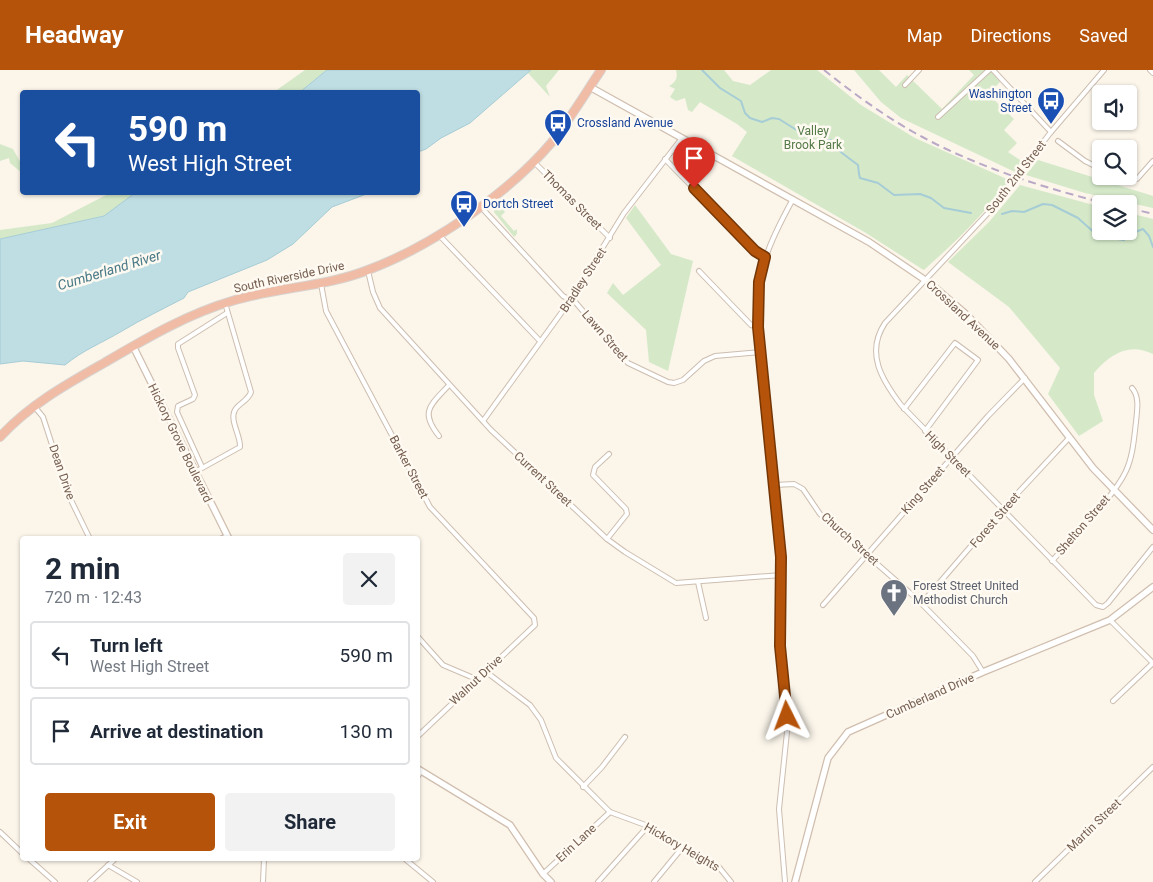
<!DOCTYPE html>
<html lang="en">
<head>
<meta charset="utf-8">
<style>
	:root { --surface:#fff; --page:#f2f2f3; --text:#1f2937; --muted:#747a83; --line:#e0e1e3; --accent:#b45309 }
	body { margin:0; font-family:Roboto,sans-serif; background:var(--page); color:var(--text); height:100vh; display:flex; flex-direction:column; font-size:19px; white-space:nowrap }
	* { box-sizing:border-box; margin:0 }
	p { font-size:16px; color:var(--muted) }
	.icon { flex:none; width:28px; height:28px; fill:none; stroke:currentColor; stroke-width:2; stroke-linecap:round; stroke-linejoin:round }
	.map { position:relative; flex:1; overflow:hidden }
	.panel { position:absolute; left:20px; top:466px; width:400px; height:325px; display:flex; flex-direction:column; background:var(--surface); border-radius:5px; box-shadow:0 1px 4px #0004 }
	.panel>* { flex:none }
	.guide { position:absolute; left:20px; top:20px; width:400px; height:105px; border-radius:5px; box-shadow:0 1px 4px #0004; background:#1a4fa0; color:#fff; overflow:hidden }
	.fabs { position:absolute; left:1092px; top:15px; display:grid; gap:10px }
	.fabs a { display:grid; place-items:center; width:45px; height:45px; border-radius:5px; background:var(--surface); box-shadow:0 1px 4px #0004; font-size:25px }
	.pin { position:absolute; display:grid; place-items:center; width:42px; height:42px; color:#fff; margin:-51px -21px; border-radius:50% 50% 50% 0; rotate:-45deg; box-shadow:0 0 5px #0007 }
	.pin .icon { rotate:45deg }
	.me { position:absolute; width:55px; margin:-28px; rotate:357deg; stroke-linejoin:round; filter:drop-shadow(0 0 4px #0008) }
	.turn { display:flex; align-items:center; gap:18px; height:105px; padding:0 25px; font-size:22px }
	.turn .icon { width:65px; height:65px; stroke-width:2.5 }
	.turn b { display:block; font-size:35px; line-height:42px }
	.round { display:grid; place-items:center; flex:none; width:52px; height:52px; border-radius:5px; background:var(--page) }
	.overview { display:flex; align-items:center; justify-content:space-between; height:85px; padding:0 25px }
	h1 { font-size:30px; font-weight:700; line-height:38px }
	.primary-button { display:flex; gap:10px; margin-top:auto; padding:10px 25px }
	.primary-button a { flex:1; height:58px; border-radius:5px; background:var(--accent); color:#fff; font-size:20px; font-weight:700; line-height:58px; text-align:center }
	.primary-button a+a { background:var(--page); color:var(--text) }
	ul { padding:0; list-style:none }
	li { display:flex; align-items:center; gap:15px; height:68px; margin:0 10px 8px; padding:0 15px; border:2px solid var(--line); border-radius:5px }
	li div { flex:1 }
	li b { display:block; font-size:19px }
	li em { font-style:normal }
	header { display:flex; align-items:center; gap:30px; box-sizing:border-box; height:70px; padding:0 25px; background:var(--accent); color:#fff }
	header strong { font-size:24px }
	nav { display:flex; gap:28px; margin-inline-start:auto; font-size:18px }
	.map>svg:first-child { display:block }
	.green { fill:#d5e9c9 }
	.water { fill:#bfdee4; stroke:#a6ccd5 }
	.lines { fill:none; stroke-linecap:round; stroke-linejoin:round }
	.stream { stroke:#a6ccd5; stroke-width:2 }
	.street-casing { stroke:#cdbeb0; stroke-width:6 }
	.secondary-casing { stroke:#d0beae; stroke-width:8 }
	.highway-casing { stroke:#d8d2ce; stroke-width:10 }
	.street { stroke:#fff; stroke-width:4 }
	.secondary { stroke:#fff; stroke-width:5.5 }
	.highway { stroke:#f1bca6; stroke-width:8 }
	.rail { stroke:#b9a8c6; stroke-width:2; stroke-dasharray:8 5; stroke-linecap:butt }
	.route-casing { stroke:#753606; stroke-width:12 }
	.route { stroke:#b45309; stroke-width:9 }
	.labels { text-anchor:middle; stroke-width:5; stroke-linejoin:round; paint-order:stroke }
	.transit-label { font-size:12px; fill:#164399; stroke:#fef9f1; text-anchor:start }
	.park-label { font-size:12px; fill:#547a47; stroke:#fef9f1 }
	.street-label { font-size:12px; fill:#755e4f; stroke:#fef9f1 }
	.worship-label { font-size:12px; fill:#5b616d; stroke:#fef9f1; text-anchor:start }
	.water-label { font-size:14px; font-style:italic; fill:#497a86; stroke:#fef9f1 }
</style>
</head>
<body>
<header>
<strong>Headway</strong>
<nav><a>Map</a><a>Directions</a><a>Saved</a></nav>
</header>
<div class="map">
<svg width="1153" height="812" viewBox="0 0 1153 812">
	<rect width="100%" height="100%" fill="#fbf5ea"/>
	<g class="green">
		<polygon points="305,0 327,0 300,22 274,22"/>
		<polygon points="531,0 559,0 546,16 550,27 528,3"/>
		<path d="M676 0H724L733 11 750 15 771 0H817L861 35 915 68 1009 110C986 143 954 173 924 200L922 199 866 163 732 86 747 62 737 54 700 32 692 42 688 40 685 28 676 31 670 27 675 19 669 16C676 12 678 8 676 0Z"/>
		<polygon points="854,0 879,0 896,17 907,5 942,39 974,5 969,0 990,0 1000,12 988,24 1014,49 1004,60 1017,73 1008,82 1023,92 1015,102 901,48 881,32"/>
		<polygon points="0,74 13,79 22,95 22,103 10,93 9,88 0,91"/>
		<polygon points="1038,90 1153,126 1153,138 1085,123 1026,105"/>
		<path d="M1020 115 1101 137V161H1129V143L1153 149V284C1129 272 1110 284 1094 303V325L1103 351 1079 366 1048 324 1060 298 1009 237 948 192 989 152Z"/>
		<polygon points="110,123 135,123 104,146 0,169 0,160 52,153"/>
		<polygon points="499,134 505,142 501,146 514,161 517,159 517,164 514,167 494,142 494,138"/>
		<polygon points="635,135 671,184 693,191 668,301 649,292 646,260 607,223 613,213 623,225 661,195 626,148"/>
	</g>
	<g class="water">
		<polygon points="327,0 531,0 470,53 441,68 426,79 418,82 418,22 300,22"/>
		<path d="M135 123V122L369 123 332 137 293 174 267 190 188 222 184 228C163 239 142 249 122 261 102 273 83 280 65 295L23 291 0 294V169L104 146Z"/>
	</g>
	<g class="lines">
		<g class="stream">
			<polyline points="702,0 720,18 741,31 745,43 750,48 762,52 772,48 779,49 814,71 831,70 842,83 858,95 859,104 860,108 878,113 894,125 920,124 931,128 944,138 971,143"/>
			<polyline points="1002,144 1012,141 1024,142 1043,134 1052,135 1078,148 1098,166 1124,170 1133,163 1143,159 1149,166 1153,177"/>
		</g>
		<defs>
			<g id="street">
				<polyline points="993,0 1051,62"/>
				<path d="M1104 0 1051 62 988 143 885 253C865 283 882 310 901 335L1096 535 1103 537 1108 533 1153 477"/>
				<polyline points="1150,0 1153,3"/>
				<polyline points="905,15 919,0"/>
				<polyline points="938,47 989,0"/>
				<polyline points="1058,71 1085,91 1101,99"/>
				<polyline points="665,89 755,181 765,187"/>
				<polyline points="534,92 610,168"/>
				<polyline points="1117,106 1124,109 1137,109 1153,91"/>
				<polyline points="480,136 563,226 576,233 628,293 668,312 674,313 683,310 704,291 715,286 761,282"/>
				<polyline points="439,165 540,271"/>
				<polyline points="368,201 373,222 380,238 491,360 607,469 625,482 676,513 782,505"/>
				<polyline points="699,201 751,255 758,257"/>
				<polyline points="321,214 326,241 430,437 534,548 535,555 418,666"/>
				<polyline points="34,336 43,347 68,424 90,469"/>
				<polyline points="904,339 955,273 978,290 925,361"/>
				<polyline points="483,351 567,235 624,143 682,68"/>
				<path d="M439 366C419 341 431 335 449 315"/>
				<polyline points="202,397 177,342 178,336 193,329 195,325 178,278 178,274 227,243"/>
				<path d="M195 402 240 377C241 366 229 350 235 340 239 333 248 331 251 322L225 233"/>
				<polyline points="775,415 794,414 803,419 820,444 917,529 973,586 983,602"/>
				<polyline points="220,469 227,466"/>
				<polyline points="607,469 627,444 626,439 593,405 595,397 609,384"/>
				<path d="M1052 491C1072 468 1114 427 1126 401 1133 386 1134 368 1136 352 1137 341 1140 327 1132 318"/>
				<polyline points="698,512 706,548"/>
				<polyline points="922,533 1002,440 1069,368"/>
				<polyline points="823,535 988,346 1025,308"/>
				<polyline points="1110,550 1153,593"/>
				<polyline points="418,567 443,595 476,609"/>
				<polyline points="485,601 530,635 541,650 556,688 610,742 648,756 682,778 718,796 731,812"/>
				<polyline points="1113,631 1153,593"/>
				<polyline points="418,706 421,701"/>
				<polyline points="583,717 602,697 625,667"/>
				<polyline points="0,762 22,783"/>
				<polyline points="29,789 55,812"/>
				<polyline points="405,789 433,812"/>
				<polyline points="108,795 137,812"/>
				<polyline points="543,804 610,742"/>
				<polyline points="90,812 115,789"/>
				<polyline points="263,812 264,789"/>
				<polyline points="598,812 648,756"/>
				<polyline points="654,812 682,778"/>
				<path d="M785 812 779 739 787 662V631L780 576 781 487 758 257C758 198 765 180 793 129"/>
				<polyline points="1035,812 1153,697"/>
			</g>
			<g id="secondary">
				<polyline points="590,17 869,172 931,214 967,245 1009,289 1093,398 1153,460"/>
				<polyline points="133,276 229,469"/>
				<polyline points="418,699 510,755 543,804 551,812"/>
				<polyline points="795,812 828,688 848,662 983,602 1110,550 1153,517"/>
			</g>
			<path id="highway" d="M0 367C29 335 67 314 104 293 145 269 187 244 232 231 277 217 325 217 368 200 432 176 508 124 552 72 570 49 585 24 601 0"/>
		</defs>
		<use href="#street" class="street-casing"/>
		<use href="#secondary" class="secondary-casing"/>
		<use href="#highway" class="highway-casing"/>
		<use href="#street" class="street"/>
		<use href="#secondary" class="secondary"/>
		<use href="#highway" class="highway"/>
		<g class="rail">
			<path d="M824 0C853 23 883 45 915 63 972 95 1046 119 1109 134"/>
			<polyline points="1129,138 1153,144"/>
		</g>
	</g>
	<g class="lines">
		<defs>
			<polyline id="route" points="694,118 755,181 765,187 759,212 758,257 781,487 780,576 787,646"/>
		</defs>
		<use href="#route" class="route-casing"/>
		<use href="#route" class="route"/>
	</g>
	<defs>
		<symbol id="bus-pin" viewBox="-11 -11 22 30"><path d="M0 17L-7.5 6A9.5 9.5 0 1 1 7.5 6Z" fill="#1a4fb4" stroke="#fef9f1"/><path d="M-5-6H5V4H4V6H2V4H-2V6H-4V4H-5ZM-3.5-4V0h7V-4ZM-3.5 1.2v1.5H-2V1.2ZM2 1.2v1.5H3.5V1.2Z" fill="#fff"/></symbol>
		<symbol id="church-pin" viewBox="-11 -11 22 30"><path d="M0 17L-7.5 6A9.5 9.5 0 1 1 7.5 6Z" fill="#6b7280" stroke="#fef9f1"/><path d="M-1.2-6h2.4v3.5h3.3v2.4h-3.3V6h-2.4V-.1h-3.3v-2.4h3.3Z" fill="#fff"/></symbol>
	</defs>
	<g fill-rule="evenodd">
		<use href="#bus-pin" x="1035" y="15" width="32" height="43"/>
		<use href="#bus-pin" x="542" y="37" width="32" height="43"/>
		<use href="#bus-pin" x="448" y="118" width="32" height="43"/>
		<use href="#church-pin" x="878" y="507" width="32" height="43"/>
	</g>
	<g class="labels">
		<g class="transit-label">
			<text x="1032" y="28" text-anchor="end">Washington<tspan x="1032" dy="14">Street</tspan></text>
			<text x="577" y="57">Crossland Avenue</text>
			<text x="483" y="138">Dortch Street</text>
		</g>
		<g class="park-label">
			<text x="813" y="65">Valley<tspan x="813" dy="14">Brook Park</tspan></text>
		</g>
		<g class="street-label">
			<text transform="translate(1016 107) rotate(-52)" y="4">South 2nd Street</text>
			<text transform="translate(572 130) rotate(45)" y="4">Thomas Street</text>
			<text transform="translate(289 207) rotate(-12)" y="4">South Riverside Drive</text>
			<text transform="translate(583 210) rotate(-57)" y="4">Bradley Street</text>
			<text transform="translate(963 245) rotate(43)" y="4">Crossland Avenue</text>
			<text transform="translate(605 266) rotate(49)" y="4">Lawn Street</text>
			<text transform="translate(180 373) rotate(64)" y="4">Hickory Grove Boulevard</text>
			<text transform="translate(948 384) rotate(45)" y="4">High Street</text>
			<text transform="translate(409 397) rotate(62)" y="4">Barker Street</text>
			<text transform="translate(62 402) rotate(71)" y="4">Dean Drive</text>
			<text transform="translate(543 409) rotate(43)" y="4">Current Street</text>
			<text transform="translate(923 420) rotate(-49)" y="4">King Street</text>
			<text transform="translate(995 450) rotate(-49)" y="4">Forest Street</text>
			<text transform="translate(1083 455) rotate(-49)" y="4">Shelton Street</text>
			<text transform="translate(850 469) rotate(42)" y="4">Church Street</text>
			<text transform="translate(476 610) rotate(-43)" y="4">Walnut Drive</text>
			<text transform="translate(930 626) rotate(-24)" y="4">Cumberland Drive</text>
			<text transform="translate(1094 755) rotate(-44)" y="4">Martin Street</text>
			<text transform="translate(576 773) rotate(-43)" y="4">Erin Lane</text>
			<text transform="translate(682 777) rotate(30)" y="4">Hickory Heights</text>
		</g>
		<g class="worship-label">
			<text x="913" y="520">Forest Street United<tspan x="913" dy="14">Methodist Church</tspan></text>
		</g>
		<g class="water-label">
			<text transform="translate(109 200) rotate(-17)" y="5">Cumberland River</text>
		</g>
	</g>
</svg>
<div class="fabs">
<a><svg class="icon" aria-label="sound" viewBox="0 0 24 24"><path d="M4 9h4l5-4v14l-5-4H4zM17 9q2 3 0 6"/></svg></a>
<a><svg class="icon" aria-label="search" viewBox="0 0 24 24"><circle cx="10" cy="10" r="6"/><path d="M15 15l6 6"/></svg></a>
<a><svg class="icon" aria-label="layers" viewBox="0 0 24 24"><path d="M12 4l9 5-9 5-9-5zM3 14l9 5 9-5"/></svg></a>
</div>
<div class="pin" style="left:694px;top:118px;background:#d93025"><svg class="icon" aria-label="arrive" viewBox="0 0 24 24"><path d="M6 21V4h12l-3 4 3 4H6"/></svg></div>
<svg class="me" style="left:787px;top:646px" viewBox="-20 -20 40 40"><path d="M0-17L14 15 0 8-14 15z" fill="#b45309" stroke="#fff" stroke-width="4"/></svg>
<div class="guide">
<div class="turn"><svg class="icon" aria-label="left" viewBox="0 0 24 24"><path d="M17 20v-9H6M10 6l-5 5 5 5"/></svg><div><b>590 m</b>West High Street</div></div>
</div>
<section class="panel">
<div class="overview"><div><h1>2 min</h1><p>720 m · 12:43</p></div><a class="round"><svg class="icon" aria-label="close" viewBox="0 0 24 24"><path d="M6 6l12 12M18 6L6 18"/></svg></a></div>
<ul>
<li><svg class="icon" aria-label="left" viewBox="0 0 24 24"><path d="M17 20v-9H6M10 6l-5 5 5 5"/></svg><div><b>Turn left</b><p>West High Street</p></div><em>590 m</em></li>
<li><svg class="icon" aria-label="arrive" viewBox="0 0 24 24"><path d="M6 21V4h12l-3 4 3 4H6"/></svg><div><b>Arrive at destination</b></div><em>130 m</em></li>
</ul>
<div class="primary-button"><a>Exit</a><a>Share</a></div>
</section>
</div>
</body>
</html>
